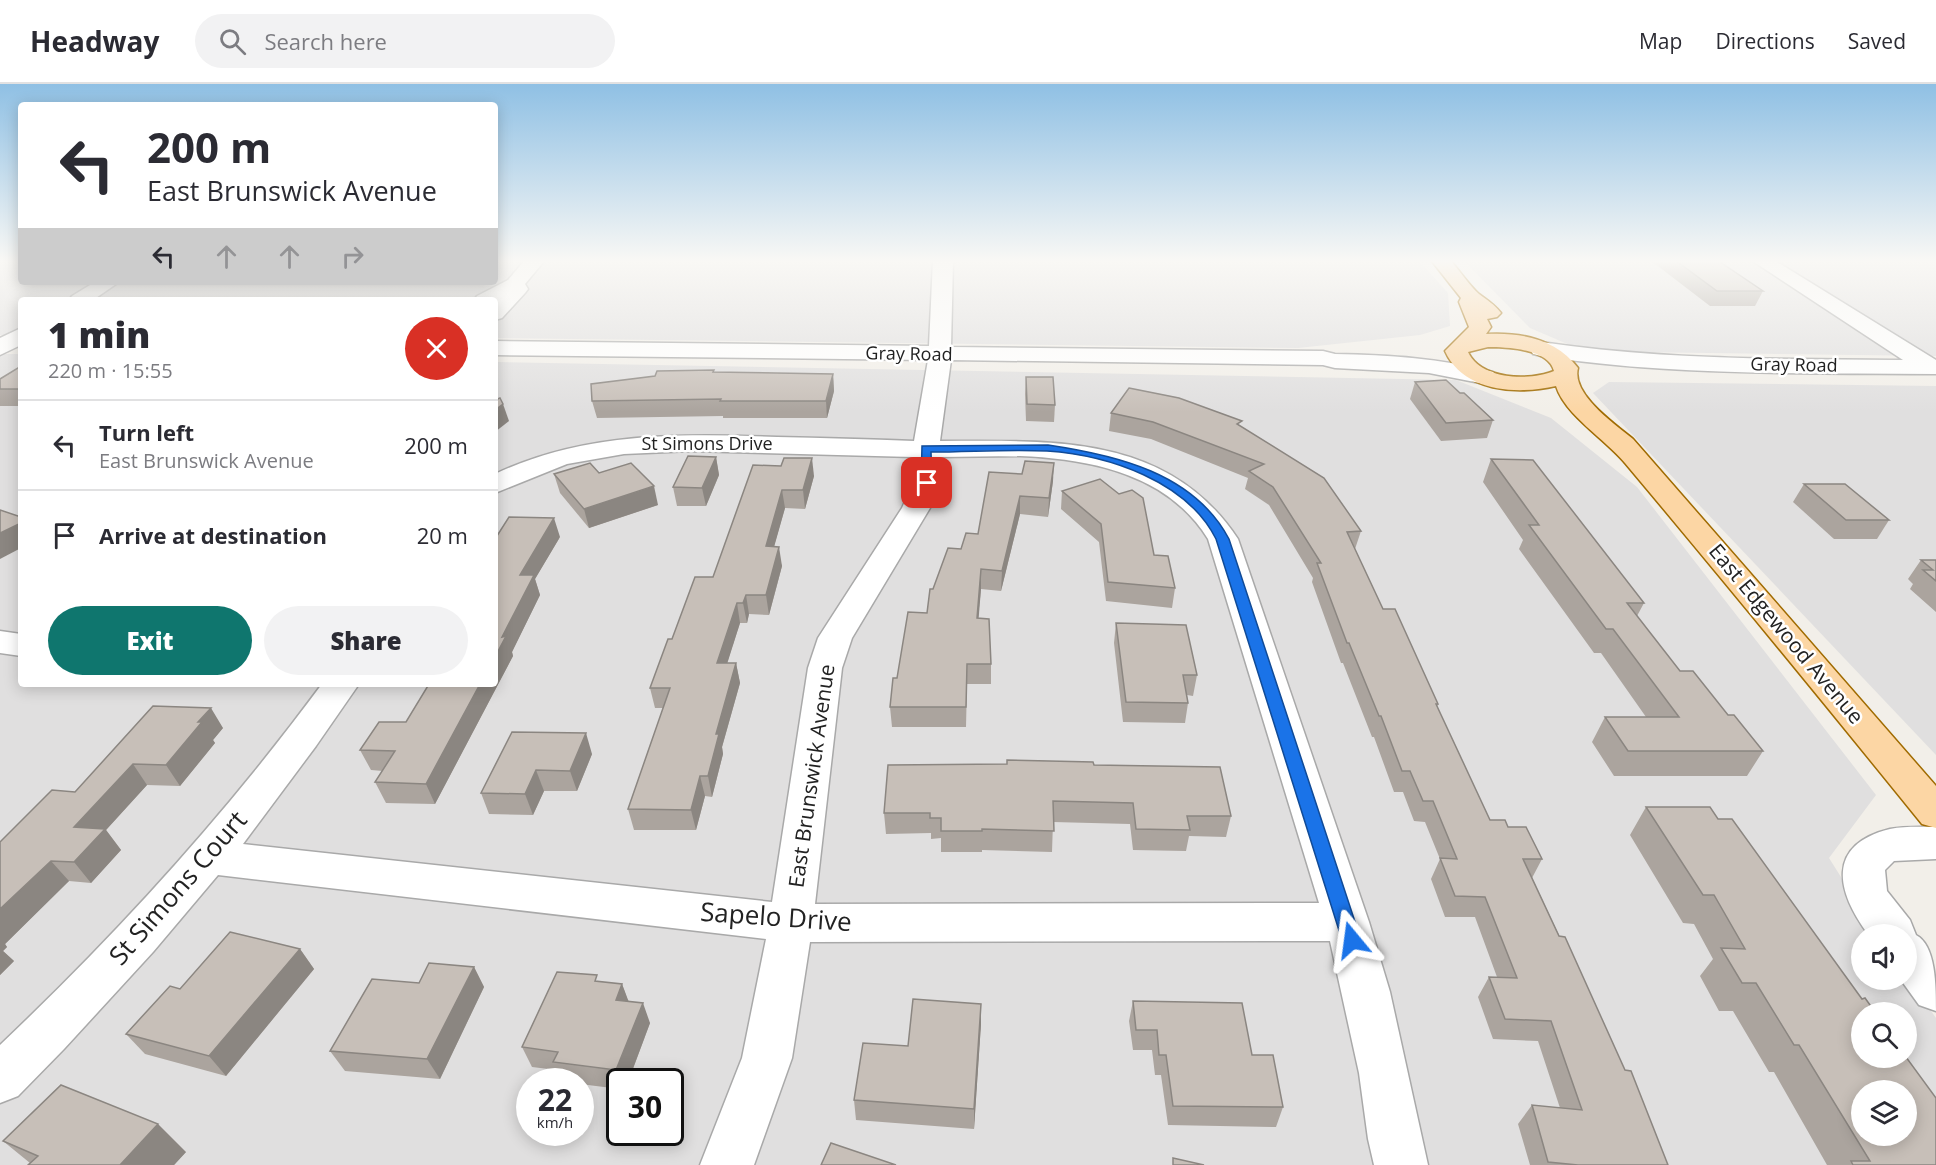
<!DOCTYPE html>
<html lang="en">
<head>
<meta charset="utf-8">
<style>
	:root { --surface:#fff; --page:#f2f2f3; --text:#2b2b33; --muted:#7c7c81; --line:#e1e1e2; --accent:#0f766e }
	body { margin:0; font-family:"Open Sans",sans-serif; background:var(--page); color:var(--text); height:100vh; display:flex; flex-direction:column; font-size:22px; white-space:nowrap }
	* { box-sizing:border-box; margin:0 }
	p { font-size:20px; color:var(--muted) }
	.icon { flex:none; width:33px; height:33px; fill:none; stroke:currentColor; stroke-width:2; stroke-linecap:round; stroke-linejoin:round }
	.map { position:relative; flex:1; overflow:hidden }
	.details { position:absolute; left:18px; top:213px; width:480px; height:390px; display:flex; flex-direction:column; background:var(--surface); border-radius:6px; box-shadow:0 3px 15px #0003 }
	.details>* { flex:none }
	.top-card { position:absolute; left:18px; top:18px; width:480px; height:183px; border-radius:6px; box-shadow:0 3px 15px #0003; background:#fff; color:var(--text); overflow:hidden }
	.buttons { position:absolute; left:1851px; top:840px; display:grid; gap:12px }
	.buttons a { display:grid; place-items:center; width:66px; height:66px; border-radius:50%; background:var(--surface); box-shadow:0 3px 15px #0003; font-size:30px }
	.speed { position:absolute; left:516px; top:984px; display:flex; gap:12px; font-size:30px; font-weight:700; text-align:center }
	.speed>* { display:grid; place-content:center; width:78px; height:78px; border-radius:50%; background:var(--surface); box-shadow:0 3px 15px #0003; line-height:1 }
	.speed small { font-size:15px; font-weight:400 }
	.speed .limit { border:3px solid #111; border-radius:9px; background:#fff; color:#111 }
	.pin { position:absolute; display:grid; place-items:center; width:51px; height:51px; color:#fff; margin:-26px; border-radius:12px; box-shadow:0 3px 9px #0006 }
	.me { position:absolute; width:66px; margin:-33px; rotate:344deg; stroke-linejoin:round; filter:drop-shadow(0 0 4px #0008) }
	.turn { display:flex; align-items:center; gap:21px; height:126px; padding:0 30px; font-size:27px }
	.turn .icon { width:78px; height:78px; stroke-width:2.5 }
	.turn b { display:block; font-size:42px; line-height:51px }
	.lanes { display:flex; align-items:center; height:57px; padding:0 30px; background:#0003; justify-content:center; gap:30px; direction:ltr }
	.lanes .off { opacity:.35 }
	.round { display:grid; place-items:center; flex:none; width:63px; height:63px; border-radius:32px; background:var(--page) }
	.head { display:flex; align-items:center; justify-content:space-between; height:102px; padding:0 30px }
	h1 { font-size:36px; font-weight:800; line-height:45px }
	.button { display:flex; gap:12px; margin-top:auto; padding:12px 30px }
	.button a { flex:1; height:69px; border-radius:36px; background:var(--accent); color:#fff; font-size:24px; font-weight:800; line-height:69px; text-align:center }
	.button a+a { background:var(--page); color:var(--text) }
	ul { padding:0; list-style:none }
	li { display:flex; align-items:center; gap:18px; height:90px; padding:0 30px; border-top:2px solid var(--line) }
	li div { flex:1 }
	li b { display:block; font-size:22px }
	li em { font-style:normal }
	header { display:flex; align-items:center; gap:36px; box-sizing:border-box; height:84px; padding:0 30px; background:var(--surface); border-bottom:2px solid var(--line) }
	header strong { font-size:28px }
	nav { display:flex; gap:33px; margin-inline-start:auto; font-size:21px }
	.search { width:420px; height:54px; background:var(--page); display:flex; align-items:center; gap:15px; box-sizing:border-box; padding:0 21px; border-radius:33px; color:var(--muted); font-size:22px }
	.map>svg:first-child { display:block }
	.residential { fill:#e0dfdf; fill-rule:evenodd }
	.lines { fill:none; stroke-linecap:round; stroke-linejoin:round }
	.minor-casing { stroke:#a9a9a9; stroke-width:3 }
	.major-casing { stroke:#a06b00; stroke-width:3 }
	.minor { fill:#fff; fill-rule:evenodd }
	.major { fill:#fcd6a4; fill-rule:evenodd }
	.wall { fill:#aba49e }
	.shaded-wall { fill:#8b8681 }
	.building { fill:#c7bfb8; stroke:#8b8681; stroke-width:1.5; fill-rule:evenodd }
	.route { fill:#1a73e8; stroke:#114b97; stroke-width:1.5 }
	.labels { text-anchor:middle; stroke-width:5; stroke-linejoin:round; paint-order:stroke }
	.far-street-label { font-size:18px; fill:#222; stroke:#fff }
	.street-label { font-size:21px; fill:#222; stroke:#fff }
	.near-street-label { font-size:26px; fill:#222; stroke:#fff }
</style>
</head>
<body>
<header>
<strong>Headway</strong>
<div class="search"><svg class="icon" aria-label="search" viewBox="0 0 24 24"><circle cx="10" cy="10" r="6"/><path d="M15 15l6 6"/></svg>Search here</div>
<nav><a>Map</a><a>Directions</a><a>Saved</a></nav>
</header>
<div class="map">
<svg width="1936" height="1081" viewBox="0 0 1936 1081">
	<rect width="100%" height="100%" fill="#f2efe9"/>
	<g class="residential">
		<polygon points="0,176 21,176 21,198 495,198 495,176 1418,176 1448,209 1450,242 1420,251 1298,264 495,254 495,216 21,216 21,251 0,251"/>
		<polygon points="1463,176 1936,176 1936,272 1635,268 1572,262 1530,244"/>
		<path d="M0 270H21V600H495V278L1456 296 1551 334 1637 403 1876 711 1829 774 1877 850H1862V896H1906L1907 893 1936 934V1081H0ZM1862 928H1906V974H1862ZM530 998H580V1048H530ZM620 998H670V1048H620ZM1862 1006H1906V1052H1862Z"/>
		<polygon points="1609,298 1936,302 1936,671 1593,309"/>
	</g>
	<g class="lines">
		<defs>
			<g id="minor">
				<polygon points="525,176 545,176 525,200 528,205 525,209 502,234 495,236 495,216 474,216 477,212 508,196"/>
				<path d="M933 176H953L951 263 1323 267 1335 270C1389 271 1441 274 1493 288L1497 293 1493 298 1485 300 1429 289 1335 284 1323 281 951 276 940 357C1052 357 1168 349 1238 455L1369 838 1390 908 1428 1081H1374L1368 1055 1359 989 1330 857 810 858 792 974 754 1081H700L742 974 766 855 218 791 153 868 64 965 18 1012 0 1019V961C118 849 226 730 322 600H359L316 662 243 760 772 818 808 584 818 554 902 424 913 399V373L691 367 624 370 567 380 495 409V390C584 348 681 349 777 353 823 354 869 355 914 357L928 276 495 271V257L929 262ZM1020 372C1091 375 1168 390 1208 455L1319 819 815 820 842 584 852 554 930 424 941 399 940 373Z"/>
				<path d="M1751 176H1774L1936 276V290C1804 289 1672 292 1541 272L1533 270 1530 265 1533 260 1541 258C1661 276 1781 275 1903 276Z"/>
				<polygon points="95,198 119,198 93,216 69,216 72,212"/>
				<polygon points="21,244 21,261 0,271 0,254"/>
				<polygon points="0,547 21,550 21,572 0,569"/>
				<path d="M1936 743V775L1894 777 1885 786 1887 807 1910 836 1916 851C1936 861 1936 903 1936 927L1919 921 1901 896H1906V850H1868C1837 808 1825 761 1890 745 1905 742 1921 743 1936 743Z"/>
			</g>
			<path id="major" d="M1431 176H1450C1460 187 1469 201 1479 210 1487 216 1494 220 1501 229L1497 233 1487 235 1491 243 1486 250C1520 248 1557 255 1578 284 1571 310 1615 340 1633 355L1936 702V744L1922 740C1824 619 1725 498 1625 379 1605 355 1565 331 1556 302 1517 311 1463 308 1445 267L1469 243 1459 218 1461 214ZM1488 263C1507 263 1549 265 1554 287 1529 297 1481 296 1468 268Z"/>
		</defs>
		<use href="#minor" class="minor-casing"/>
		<use href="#major" class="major-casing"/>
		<use href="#minor" class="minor"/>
		<use href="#major" class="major"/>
	</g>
	<g class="wall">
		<polygon points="1650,176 1717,176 1763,207 1755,222 1710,222"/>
		<polygon points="21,282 21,322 0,322 0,295"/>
		<polygon points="714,286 714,288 833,290 834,307 827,334 723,334 723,332 597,334 592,317"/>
		<polygon points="1026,293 1055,321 1054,338 1026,337 1025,310"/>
		<polygon points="1415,298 1460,309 1493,336 1487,354 1441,357 1410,315"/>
		<polygon points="1111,329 1241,343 1361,447 1355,465 1383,525 1438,620 1437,623 1490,736 1508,743 1542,775 1532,794 1668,1081 1530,1081 1518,1040 1532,1021 1560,1024 1538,957 1493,955 1478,913 1489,893 1497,893 1475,833 1445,833 1431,795 1440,775 1425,738 1414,737 1403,708 1394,708 1374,653 1372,653 1343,579 1341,579 1312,498 1313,494 1269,421 1245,405 1248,394 1151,355 1109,347"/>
		<polygon points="716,373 719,391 706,422 677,422 673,403"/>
		<polygon points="1491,375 1644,519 1637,532 1680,587 1728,631 1763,667 1747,692 1614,692 1592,658 1605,633 1646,633 1601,569 1594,569 1519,465 1523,456 1483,398"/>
		<polygon points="781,382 814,392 805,425 785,424 774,462 782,482 769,531 749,530 747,539 740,539 727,579 736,579 740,599 722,663 723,670 712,713 705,712 696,746 634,746 628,725 663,624 655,624 650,604 672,555 713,493"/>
		<polygon points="599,389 658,421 589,444 560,409 554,390"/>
		<polygon points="1022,390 1053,397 1048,433 1020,430 1001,507 981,505 978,534 991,580 991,600 967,600 966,643 892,643 890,623 897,594 927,529 933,505 961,465 978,450"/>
		<polygon points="1804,400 1889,436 1877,455 1834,455 1793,418"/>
		<polygon points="1062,407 1154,471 1175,504 1172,524 1106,517 1099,458 1061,425"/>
		<polygon points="560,453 535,495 540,511 512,568 513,572 435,720 386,719 375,698 383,687 371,686 360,666 406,638"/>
		<polygon points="1921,476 1936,476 1936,528 1910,505 1913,500 1908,495"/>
		<polygon points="1116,539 1197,591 1193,612 1187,611 1188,619 1185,639 1123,638 1114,559"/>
		<polygon points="153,622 223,644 213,656 215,659 180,702 147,701 106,746 121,766 91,799 69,797 5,860 7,863 3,867 14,877 0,891 0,758 75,708"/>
		<polygon points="512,648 592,670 577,707 544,707 533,731 489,730 481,709"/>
		<polygon points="1094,681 1231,732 1226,753 1189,752 1186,767 1133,766 1130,740 1053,738 1052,768 982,766 982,768 941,768 941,754 931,755 931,749 886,750 884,729"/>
		<polygon points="1646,723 1936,1081 1827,1081 1774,988 1769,988 1733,927 1719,927 1700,892 1713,875 1694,840 1683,839 1630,751"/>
		<polygon points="300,865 314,885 226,992 145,970 126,950 180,905"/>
		<polygon points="474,883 484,903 440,995 345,987 330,967 419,899"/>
		<polygon points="600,898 622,900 628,917 650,939 628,998 620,998 620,1005 580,1000 580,998 562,998 557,986 532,983 522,963"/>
		<polygon points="1133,917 1252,971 1283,1023 1276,1043 1168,1041 1161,991 1155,991 1152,966 1133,966 1129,937"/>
		<polygon points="981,920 981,940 974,1045 856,1036 854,1016 908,962"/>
		<polygon points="3,1057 186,1068 174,1081 28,1081 30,1079"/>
	</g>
	<g class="shaded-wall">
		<polygon points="833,290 834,307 827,334 826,317"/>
		<polygon points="503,320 509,337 495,348 495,326"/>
		<polygon points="716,373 719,391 706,422 702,404"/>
		<polygon points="812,374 814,392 805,425 803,406"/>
		<polygon points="1054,379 1053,397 1048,433 1049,414"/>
		<polygon points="654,402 658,421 589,444 584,425"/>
		<polygon points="782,406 785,424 769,481 766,462"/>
		<polygon points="1020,412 1020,430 1001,507 1002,487"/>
		<polygon points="554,434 560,453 535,495 540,511 512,568 513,572 435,720 426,700 480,600 495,600 495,573 502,553 520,491"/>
		<polygon points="21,439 21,464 0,475 0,449"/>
		<polygon points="779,463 782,482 769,531 766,511"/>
		<polygon points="981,485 981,505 977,554 977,534"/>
		<polygon points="746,511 749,530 747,539 743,519"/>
		<polygon points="737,519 740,539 721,599 717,579"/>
		<polygon points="736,579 740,599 722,663 723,670 712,713 708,692 716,650"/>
		<polygon points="211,624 223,644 213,656 215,659 180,702 166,681 198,638"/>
		<polygon points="586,649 592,670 577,707 570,687"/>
		<polygon points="133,680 147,701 106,746 121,766 91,799 74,778 74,743"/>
		<polygon points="536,686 544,707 533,731 525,710"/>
		<polygon points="700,692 705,712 696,746 691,726"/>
		<polygon points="51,777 69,797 5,860 7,863 3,867 14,877 0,891 0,825"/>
		<polygon points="300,865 314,885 226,992 209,972"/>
		<polygon points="474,883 484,903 440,995 427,975"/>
		<polygon points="622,900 630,921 616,916"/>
		<polygon points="643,919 650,939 628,998 621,998 616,986"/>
		<polygon points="981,920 981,940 974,1045 974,1025"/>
		<polygon points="158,1040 186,1068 174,1081 120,1081"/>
	</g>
	<g class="building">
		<polygon points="1675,176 1717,176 1763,207 1717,207"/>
		<polygon points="21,282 21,305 0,305 0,295"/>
		<polygon points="714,286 713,288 833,290 826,317 720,317 721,315 592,317 591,300 655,292 657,287"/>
		<polygon points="1026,293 1053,293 1055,321 1027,320"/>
		<polygon points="1446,296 1460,309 1464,309 1493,336 1446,339 1415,298"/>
		<polygon points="1129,304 1179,314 1242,337 1237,340 1324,394 1361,447 1347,448 1383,525 1395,525 1438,620 1436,620 1490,736 1505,736 1508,743 1526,743 1542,775 1523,775 1559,852 1565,853 1625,986 1631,987 1668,1081 1578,1081 1548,1078 1532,1021 1582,1026 1551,937 1505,935 1489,893 1517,894 1485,813 1455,812 1440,774 1457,775 1433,717 1423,717 1410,687 1402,687 1381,632 1379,632 1349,559 1347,559 1317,479 1321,479 1273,403 1249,387 1264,380 1153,338 1111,329"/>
		<polygon points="500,314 503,320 495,326 495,316"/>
		<polygon points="688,372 716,373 702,404 673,403"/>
		<polygon points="784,374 812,374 803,406 782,406 766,462 779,463 766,511 746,511 743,519 737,519 717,579 736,579 716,650 719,650 708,692 700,692 691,726 628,725 670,604 650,604 668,555 672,555 695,493 713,493 753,381 781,382"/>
		<polygon points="1491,375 1533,376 1644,519 1627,519 1680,587 1693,587 1728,631 1734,631 1763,667 1628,667 1605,633 1679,633 1613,545 1606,545 1529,441 1539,441"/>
		<polygon points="1025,377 1054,379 1049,414 1020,412 1002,487 981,485 977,534 989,535 991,580 967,580 966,623 890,623 893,594 897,594 908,528 927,529 930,505 933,505 948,464 961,465 966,449 978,450 989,388 1022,390"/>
		<polygon points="590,379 599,389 631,379 654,402 584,425 554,390"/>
		<polygon points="1100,395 1119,410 1132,406 1143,414 1154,471 1168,472 1175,504 1108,498 1101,440 1062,407"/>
		<polygon points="1804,400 1845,400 1889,436 1846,436"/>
		<polygon points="0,426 21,433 21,439 0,449"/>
		<polygon points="509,433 554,434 520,491 534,491 502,553 506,552 495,573 495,455"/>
		<polygon points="1921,476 1936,476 1936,497 1923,486 1933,486"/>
		<polygon points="1116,539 1186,541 1197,591 1183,591 1188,619 1126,618"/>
		<polygon points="429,600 480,600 426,700 375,698 395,667 360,666 379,638 406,638"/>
		<polygon points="153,622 211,624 198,638 202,638 166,681 133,680 74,743 105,745 74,778 51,777 0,825 0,758 52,706 75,708"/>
		<polygon points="512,648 586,649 570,687 536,686 525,710 481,709"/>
		<polygon points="1007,676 1093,678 1094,681 1220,683 1231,732 1187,732 1190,746 1136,745 1133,719 1053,717 1054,747 982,745 982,747 941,747 941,734 930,734 930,729 884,729 888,681 1007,680"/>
		<path d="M1646 723H1710L1718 735H1732L1862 915 1865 914 1875 928H1862V974H1906V973L1936 1014V1081H1853L1851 1077H1870L1799 961H1794L1756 899H1742L1721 864 1745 865 1714 811H1703ZM1862 1006H1906V1052H1862Z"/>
		<polygon points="230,848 300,865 209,972 126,950 170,902 180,905"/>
		<polygon points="429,879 474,883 427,975 330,967 372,895 419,899"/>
		<polygon points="557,888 597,891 595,897 622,900 616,916 643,919 616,986 553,978 558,968 522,963"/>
		<polygon points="913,915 981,920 974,1025 854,1016 863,959 908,962"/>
		<polygon points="1133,917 1242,919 1252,971 1273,971 1283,1023 1173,1022 1166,971 1159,971 1157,946 1136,946"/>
		<polygon points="61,1001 158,1040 120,1081 28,1081 38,1072 3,1057"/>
		<polygon points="831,1059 896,1081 821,1081"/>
		<polygon points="1173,1074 1204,1081 1173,1081"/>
	</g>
	<linearGradient id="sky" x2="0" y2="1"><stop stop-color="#8fc0e4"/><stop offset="0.54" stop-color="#f9f8f5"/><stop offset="1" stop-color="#f9f8f5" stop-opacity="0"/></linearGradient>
	<rect width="1936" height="328" fill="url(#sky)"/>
	<path class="route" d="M1048 361C1116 371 1194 389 1229 455L1361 856 1358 861 1352 864 1345 861 1342 856 1216 455C1187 397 1108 371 1047 367 1009 365 970 368 931 368L932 399 927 402 921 399 922 362Z"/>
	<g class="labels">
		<g class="far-street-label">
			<text transform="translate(909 270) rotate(1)" y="6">Gray Road</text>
			<text transform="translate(1794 281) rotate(1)" y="6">Gray Road</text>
			<text x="707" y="366">St Simons Drive</text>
		</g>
		<g class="street-label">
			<text transform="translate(1786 550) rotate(50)" y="7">East Edgewood Avenue</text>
			<text transform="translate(812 692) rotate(-82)" y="7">East Brunswick Avenue</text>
		</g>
		<g class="near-street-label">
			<text transform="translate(178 804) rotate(-49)" y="9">St Simons Court</text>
			<text transform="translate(776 833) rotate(4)" y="9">Sapelo Drive</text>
		</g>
	</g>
</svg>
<div class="buttons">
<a><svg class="icon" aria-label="sound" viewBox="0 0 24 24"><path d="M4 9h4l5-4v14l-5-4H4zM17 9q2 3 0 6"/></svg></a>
<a><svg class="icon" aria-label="search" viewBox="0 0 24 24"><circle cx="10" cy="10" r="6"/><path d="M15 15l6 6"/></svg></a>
<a><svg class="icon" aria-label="layers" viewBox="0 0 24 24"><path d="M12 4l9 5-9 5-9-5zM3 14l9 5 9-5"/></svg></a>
</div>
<div class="speed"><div>22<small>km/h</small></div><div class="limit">30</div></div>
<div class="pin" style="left:927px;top:399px;background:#d93025"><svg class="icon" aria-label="arrive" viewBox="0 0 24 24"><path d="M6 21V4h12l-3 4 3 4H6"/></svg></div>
<svg class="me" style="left:1352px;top:856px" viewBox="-20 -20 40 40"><path d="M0-17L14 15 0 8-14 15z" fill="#1a73e8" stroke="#fff" stroke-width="4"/></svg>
<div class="top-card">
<div class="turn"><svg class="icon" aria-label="left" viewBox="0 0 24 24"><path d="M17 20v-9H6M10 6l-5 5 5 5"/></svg><div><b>200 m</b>East Brunswick Avenue</div></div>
<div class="lanes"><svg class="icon" aria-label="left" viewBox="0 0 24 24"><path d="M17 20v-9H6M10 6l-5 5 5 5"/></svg><svg class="icon off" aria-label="ahead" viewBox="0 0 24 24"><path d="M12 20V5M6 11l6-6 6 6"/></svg><svg class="icon off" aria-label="ahead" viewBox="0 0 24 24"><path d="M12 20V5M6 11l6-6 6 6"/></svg><svg class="icon off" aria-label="right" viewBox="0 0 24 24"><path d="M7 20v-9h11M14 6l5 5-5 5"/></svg></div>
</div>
<section class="details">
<div class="head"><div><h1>1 min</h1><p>220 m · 15:55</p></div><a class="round" style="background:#d93025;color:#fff"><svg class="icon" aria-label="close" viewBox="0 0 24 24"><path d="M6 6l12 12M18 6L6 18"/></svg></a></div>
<ul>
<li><svg class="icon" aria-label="left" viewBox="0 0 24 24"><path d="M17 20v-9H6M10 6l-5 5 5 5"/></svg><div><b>Turn left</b><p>East Brunswick Avenue</p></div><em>200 m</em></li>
<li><svg class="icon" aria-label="arrive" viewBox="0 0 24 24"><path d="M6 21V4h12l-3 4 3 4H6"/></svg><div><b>Arrive at destination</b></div><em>20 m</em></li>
</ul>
<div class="button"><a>Exit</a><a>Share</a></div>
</section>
</div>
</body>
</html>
